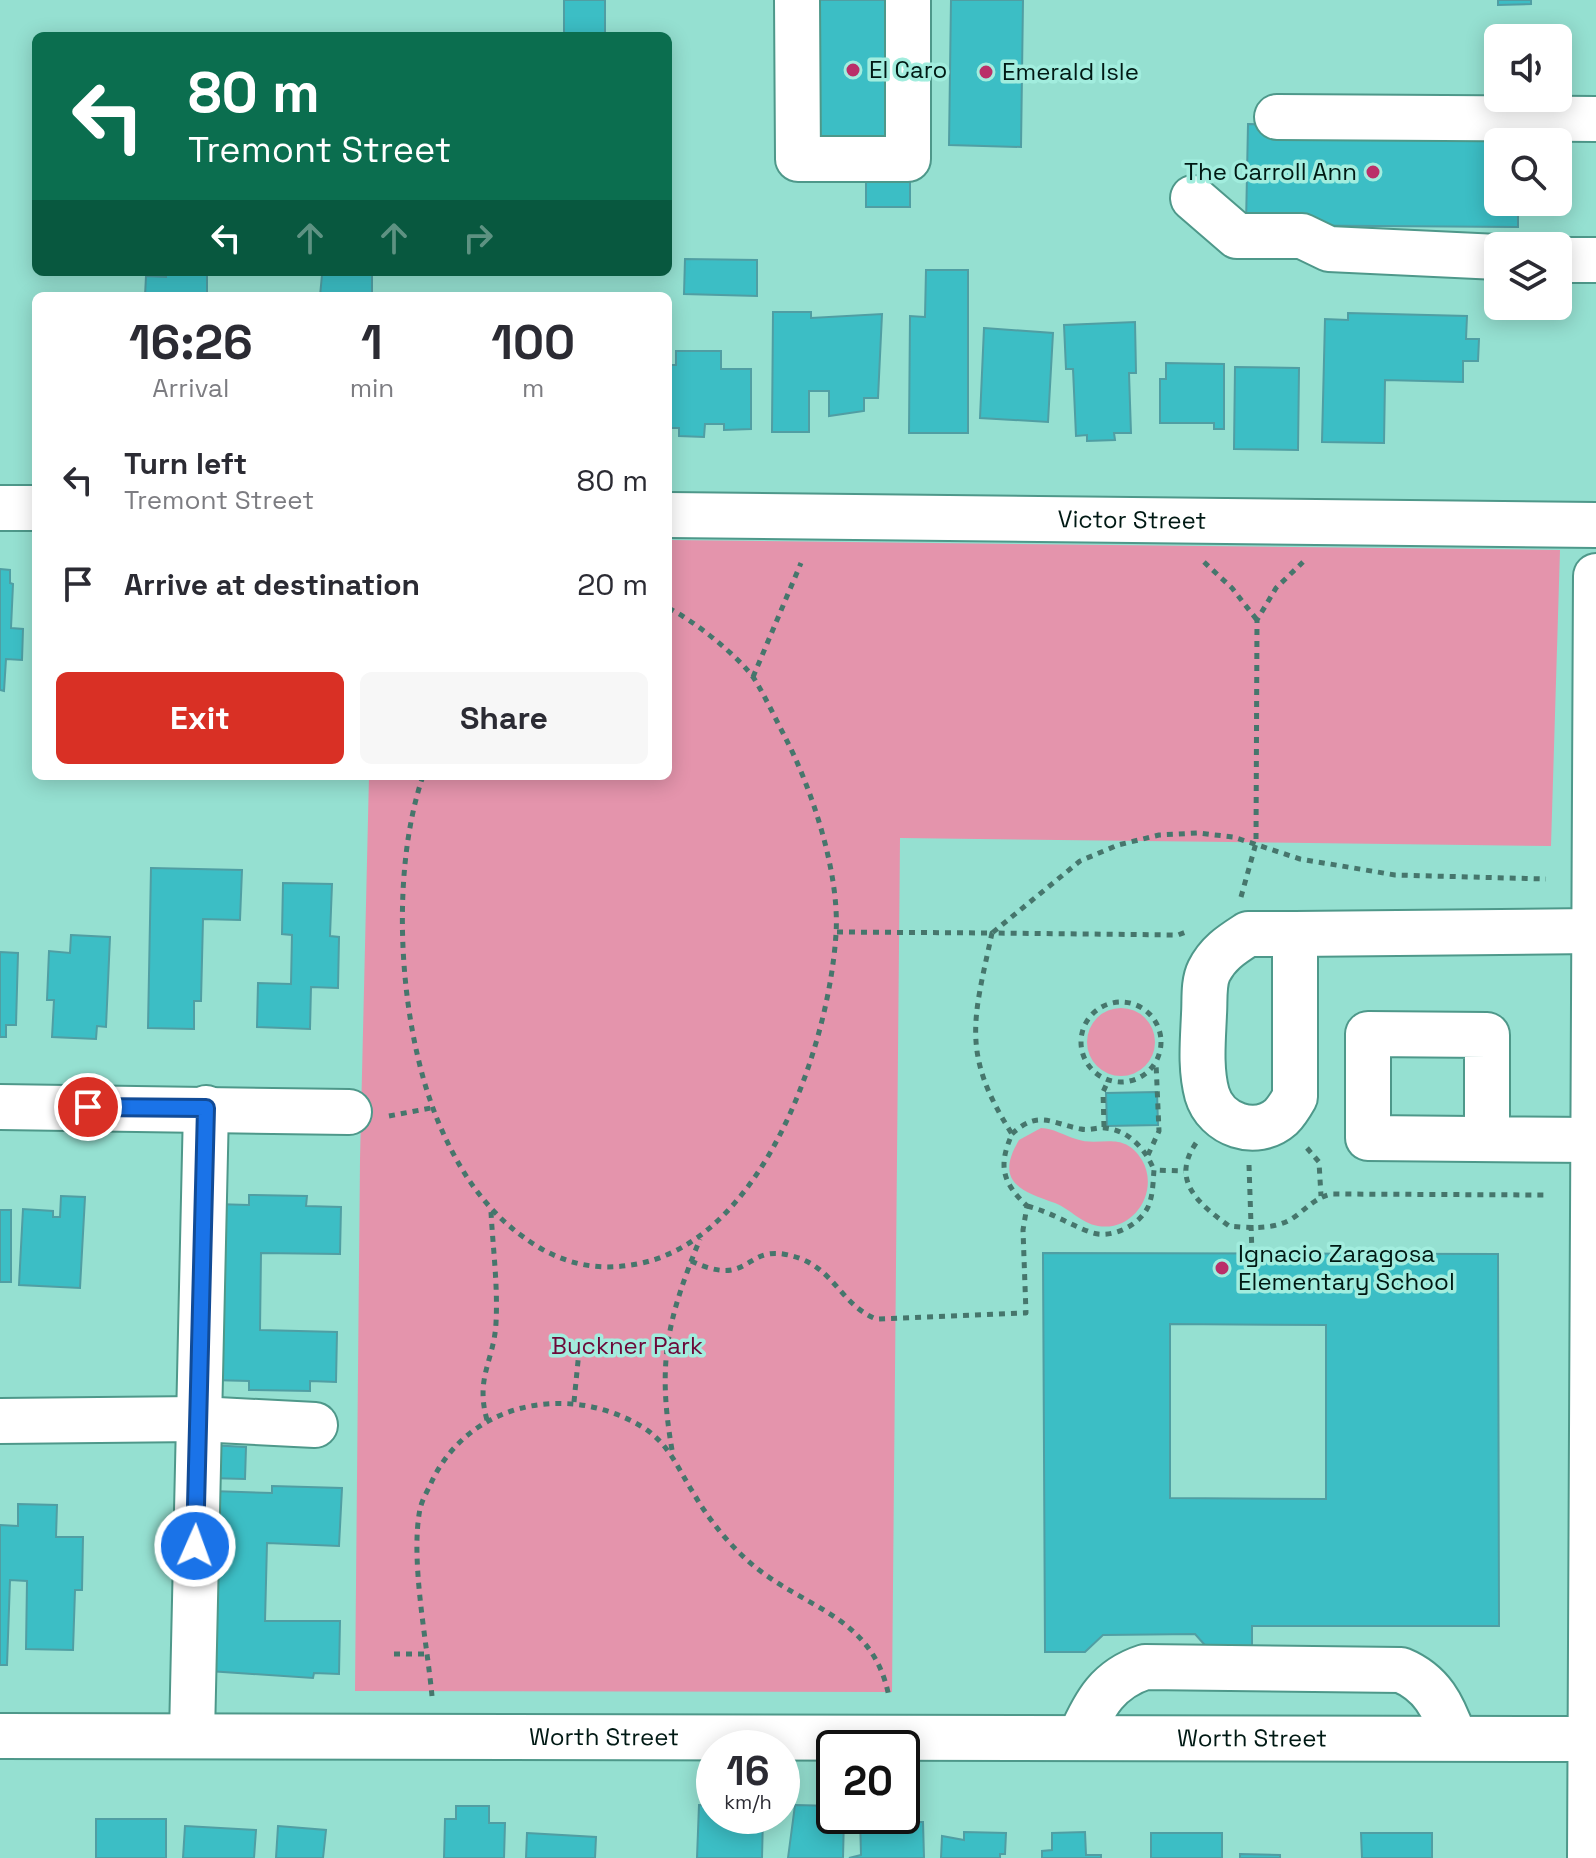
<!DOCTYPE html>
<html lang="en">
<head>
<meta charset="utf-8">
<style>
	:root { --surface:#fff; --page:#f7f7f7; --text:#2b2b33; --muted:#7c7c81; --accent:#d93025 }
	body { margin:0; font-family:"Space Grotesk",sans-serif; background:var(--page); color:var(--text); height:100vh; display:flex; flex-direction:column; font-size:30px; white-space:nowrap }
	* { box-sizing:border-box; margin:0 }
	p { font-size:26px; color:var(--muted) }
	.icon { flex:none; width:44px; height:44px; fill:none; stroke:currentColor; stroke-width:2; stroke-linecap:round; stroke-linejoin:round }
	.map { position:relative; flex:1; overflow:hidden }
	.sheet { position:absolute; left:32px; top:292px; width:640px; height:488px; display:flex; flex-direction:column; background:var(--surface); border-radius:12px; box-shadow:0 4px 20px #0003 }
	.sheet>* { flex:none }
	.guide { position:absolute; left:32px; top:32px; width:640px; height:244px; border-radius:12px; box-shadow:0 4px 20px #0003; background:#0b6e4f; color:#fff; overflow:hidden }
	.controls { position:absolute; left:1484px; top:24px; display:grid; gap:16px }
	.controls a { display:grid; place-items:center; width:88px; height:88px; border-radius:12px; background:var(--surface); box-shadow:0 4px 20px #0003; font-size:40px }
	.speed { position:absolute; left:696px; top:1730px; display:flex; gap:16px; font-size:40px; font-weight:700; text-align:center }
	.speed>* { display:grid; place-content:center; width:104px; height:104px; border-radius:50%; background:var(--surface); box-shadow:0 4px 20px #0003; line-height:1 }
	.speed small { font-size:20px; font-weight:400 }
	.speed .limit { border:4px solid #111; border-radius:12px; background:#fff; color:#111 }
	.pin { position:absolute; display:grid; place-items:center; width:68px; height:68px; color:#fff; margin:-34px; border:4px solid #fff; border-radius:50%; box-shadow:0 2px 8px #0007 }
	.me { position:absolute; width:88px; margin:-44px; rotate:2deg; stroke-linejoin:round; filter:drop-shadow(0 0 6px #0008) }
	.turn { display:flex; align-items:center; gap:28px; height:168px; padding:0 24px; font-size:36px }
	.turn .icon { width:104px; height:104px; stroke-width:2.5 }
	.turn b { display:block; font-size:56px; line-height:68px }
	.lanes { display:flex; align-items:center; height:76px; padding:0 24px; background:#0003; justify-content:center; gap:40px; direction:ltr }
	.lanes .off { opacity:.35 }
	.eta { display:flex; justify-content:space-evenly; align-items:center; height:136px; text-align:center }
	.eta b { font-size:48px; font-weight:600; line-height:56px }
	.action { display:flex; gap:16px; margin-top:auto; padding:16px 24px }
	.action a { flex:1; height:92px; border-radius:12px; background:var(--accent); color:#fff; font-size:32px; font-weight:600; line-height:92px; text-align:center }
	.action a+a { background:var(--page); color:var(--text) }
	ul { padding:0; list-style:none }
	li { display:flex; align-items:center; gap:24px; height:104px; padding:0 24px }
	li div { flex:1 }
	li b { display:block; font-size:30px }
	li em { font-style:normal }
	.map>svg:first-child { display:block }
	.green { fill:#e494ac }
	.building { fill:#3cbec5; stroke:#509ea3; stroke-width:2; fill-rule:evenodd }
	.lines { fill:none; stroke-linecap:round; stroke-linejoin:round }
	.minor-casing { stroke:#4e988a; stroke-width:48 }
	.path { stroke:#46766c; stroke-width:5; stroke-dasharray:6 6; stroke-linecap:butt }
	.minor { stroke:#fff; stroke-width:44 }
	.route-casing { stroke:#114b97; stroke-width:20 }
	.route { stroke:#1a73e8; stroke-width:14 }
	.poi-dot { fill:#ba2f69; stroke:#a2edde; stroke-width:3 }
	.labels { text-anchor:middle; stroke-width:7; stroke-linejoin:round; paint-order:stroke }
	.poi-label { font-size:24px; fill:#001914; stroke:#a2edde; text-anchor:start }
	.street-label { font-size:24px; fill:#001914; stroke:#a2edde }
	.park-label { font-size:24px; fill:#6c0938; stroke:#a2edde }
</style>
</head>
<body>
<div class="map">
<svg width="1596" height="1858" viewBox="0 0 1596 1858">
	<rect width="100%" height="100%" fill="#95e0d1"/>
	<g class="green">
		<polygon points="668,540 1560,550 1551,846 900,838 892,1692 355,1691 360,1159 369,776 668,776"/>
		<circle cx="1121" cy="1042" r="34"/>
		<path d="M1041 1128C1055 1129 1063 1135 1076 1139 1100 1148 1123 1129 1142 1160 1160 1191 1134 1232 1098 1226 1081 1223 1070 1209 1055 1203 1021 1191 994 1182 1019 1140Z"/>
	</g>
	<g class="building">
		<rect x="564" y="0" width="41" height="36"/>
		<polygon points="816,0 892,0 890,142 814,140"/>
		<polygon points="951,0 1023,0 1021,147 949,145"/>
		<polygon points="1498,0 1531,0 1531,4 1498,5"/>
		<polygon points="1248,124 1520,130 1520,142 1498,142 1498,202 1518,202 1518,227 1246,225"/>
		<polygon points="866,170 910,171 910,207 866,207"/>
		<polygon points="685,259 757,260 757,296 684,294"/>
		<polygon points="926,270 968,270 968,433 909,433 910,316 925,317"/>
		<polygon points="166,272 207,272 207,296 145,296 146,276 166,277"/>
		<polygon points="322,275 372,275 372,296 320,296"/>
		<polygon points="773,312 811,312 811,318 882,314 878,398 864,398 864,411 829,416 829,391 809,391 809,432 772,432"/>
		<polygon points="1348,313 1467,316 1466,339 1479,339 1478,361 1463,361 1463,382 1385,380 1384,443 1322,442 1325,319 1348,320"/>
		<polygon points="1135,322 1136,373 1129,373 1131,433 1114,433 1115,440 1087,441 1087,435 1076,436 1073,369 1066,369 1064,325"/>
		<polygon points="984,328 1053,333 1048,422 980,418"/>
		<polygon points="676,351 721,351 721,369 751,369 751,429 724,430 724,424 705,424 704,437 679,436 679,428 668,428 668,365 676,365"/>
		<polygon points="1166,363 1224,364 1224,429 1214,429 1214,423 1160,423 1160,379 1166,379"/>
		<polygon points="1235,367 1299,368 1298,450 1234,449"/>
		<polygon points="0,569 10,570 10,583 13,584 11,628 23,629 22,660 6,659 4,691 0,690"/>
		<polygon points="151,868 242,870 240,920 203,919 201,1001 194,1001 194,1029 148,1028"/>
		<polygon points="283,883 332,884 330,936 339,937 338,988 311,987 310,1029 257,1027 258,983 291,984 292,935 282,934"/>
		<polygon points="71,935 110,937 106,1027 97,1026 96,1039 52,1037 54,1000 47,1000 49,951 70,953"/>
		<polygon points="0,952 18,953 16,1025 6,1025 6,1037 0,1037"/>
		<polygon points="1157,1092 1158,1125 1107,1126 1106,1093"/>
		<polygon points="249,1195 307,1196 306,1206 341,1207 340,1254 261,1253 260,1330 337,1332 336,1382 310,1381 310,1391 249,1390 249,1381 212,1380 215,1204 249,1205"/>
		<polygon points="61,1196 85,1197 80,1288 19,1285 23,1209 53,1211 53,1217 60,1217"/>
		<rect x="0" y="1210" width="11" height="72"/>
		<path d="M1043 1253 1498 1254 1499 1626H1252V1652L1212 1653 1195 1634 1103 1635 1085 1652H1045ZM1170 1324 1326 1325V1499L1170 1498Z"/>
		<polygon points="209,1445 246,1447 245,1479 208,1478"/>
		<polygon points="272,1486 342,1488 339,1546 267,1543 265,1621 340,1621 339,1674 314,1673 313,1678 209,1671 212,1491 272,1493"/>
		<polygon points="18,1504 57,1505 56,1537 83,1537 82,1590 75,1590 73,1650 26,1649 27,1581 10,1580 7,1665 0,1665 0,1525 18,1526"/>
		<polygon points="902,1800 907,1800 907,1822 923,1822 924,1858 849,1858 861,1855 860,1816 902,1816"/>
		<polygon points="699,1805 714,1806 714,1816 763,1816 762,1858 697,1858"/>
		<polygon points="795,1805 834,1806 834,1816 844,1816 843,1858 788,1858"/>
		<polygon points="456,1806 489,1806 489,1823 505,1823 504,1858 444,1858 445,1819 456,1819"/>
		<rect x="96" y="1819" width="70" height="39"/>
		<polygon points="185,1826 256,1830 254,1858 183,1858"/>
		<polygon points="278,1826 326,1830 323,1858 276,1858"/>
		<polygon points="964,1832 1006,1833 1005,1854 1000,1854 1000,1858 941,1858 942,1836 964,1840"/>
		<polygon points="1085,1832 1086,1855 1101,1855 1101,1858 1042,1858 1042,1851 1052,1850 1052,1833"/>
		<polygon points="527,1833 596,1837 595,1858 526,1858"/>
		<rect x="1151" y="1833" width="71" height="25"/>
		<polygon points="1361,1833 1432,1833 1432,1858 1362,1858"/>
		<polygon points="1240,1854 1280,1855 1280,1858 1240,1858"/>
	</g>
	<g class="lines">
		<defs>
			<g id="minor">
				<polyline points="797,0 798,159 908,159 908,0"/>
				<polyline points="1277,117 1596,119"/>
				<polyline points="1193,198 1237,236 1302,236 1329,249 1498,257"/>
				<polyline points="1558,260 1596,260"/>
				<polyline points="0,508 36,508"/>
				<path id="s1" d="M668 515 1596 525"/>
				<path d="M1248 934H1295V1097C1291 1104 1286 1112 1281 1117 1256 1139 1216 1125 1207 1094 1200 1068 1203 1040 1204 1014 1205 1001 1203 983 1209 971 1218 953 1231 945 1248 934Z"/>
				<polyline points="1295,934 1593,931"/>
				<polyline points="0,1107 349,1112"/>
				<polyline points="1487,1138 1487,1035 1368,1034 1368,1138 1592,1140"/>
				<polyline points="0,1421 198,1419 315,1425"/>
				<polyline points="192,1735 206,1108"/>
				<path id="s2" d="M0 1736 1590 1739"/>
				<path d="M1080 1737C1095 1703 1108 1679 1145 1667L1401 1670C1432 1683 1443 1706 1454 1737"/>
				<polyline points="1590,1858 1596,576"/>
			</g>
		</defs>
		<use href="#minor" class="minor-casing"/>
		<g class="path">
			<polyline points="1204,562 1232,588 1257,620"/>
			<polyline points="753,677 801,563"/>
			<path d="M423 776C388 878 399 1041 445 1137 467 1184 495 1221 540 1248 573 1267 605 1271 642 1263 765 1235 829 1045 836 934 840 874 812 789 785 737 775 718 766 698 755 680 741 658 692 619 668 608"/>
			<polyline points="1241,897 1256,843 1257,620 1276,588 1303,562"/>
			<polyline points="837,932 992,933 1080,861 1118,845 1159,835 1198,833 1233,837 1300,859 1395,875 1546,879"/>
			<circle cx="1121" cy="1042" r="40"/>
			<polyline points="389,1116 431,1108"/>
			<polyline points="1104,1127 1103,1092 1108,1081"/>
			<path d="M1012 1134C1038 1109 1053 1124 1081 1129 1089 1131 1097 1127 1105 1128 1129 1130 1146 1150 1154 1170"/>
			<path d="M1196 1143C1170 1181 1199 1204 1229 1226 1250 1228 1275 1230 1293 1218 1306 1209 1316 1197 1332 1194L1545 1195"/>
			<polyline points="1307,1148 1319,1162 1321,1196"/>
			<polyline points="1148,1155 1159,1131 1156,1063"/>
			<polyline points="1249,1165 1252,1254"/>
			<path d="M1027 1206C1051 1212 1068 1224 1090 1232 1110 1240 1139 1226 1148 1207 1153 1196 1153 1182 1154 1170L1184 1171"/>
			<path d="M691 1261C749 1288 744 1248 783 1254 834 1262 837 1303 876 1319L1026 1313 1023 1230 1027 1206C1002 1182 998 1166 1012 1134 961 1054 973 1021 992 933L1178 935 1186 932"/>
			<polyline points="574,1402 579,1351"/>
			<path d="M487 1420C475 1377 494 1361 496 1323 498 1286 493 1249 491 1212"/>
			<path d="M672 1450C657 1363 667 1320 700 1239"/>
			<polyline points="394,1654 428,1654"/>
			<path d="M432 1696C427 1642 410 1560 420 1509 422 1500 428 1490 432 1481 470 1401 571 1382 644 1428 670 1445 678 1469 694 1494 708 1518 726 1541 747 1560 801 1609 873 1613 889 1697"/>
		</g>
		<use href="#minor" class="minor"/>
	</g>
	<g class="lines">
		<defs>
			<polyline id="route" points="88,1107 206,1108 195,1546"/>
		</defs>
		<use href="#route" class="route-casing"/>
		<use href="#route" class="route"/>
	</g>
	<g class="poi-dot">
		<circle cx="853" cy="70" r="8"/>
		<circle cx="986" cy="72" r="8"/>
		<circle cx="1373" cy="172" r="8"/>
		<circle cx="1222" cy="1268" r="8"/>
	</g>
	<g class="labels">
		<g class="poi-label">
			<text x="869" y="78">El Caro</text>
			<text x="1002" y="80">Emerald Isle</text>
			<text x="1357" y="180" text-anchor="end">The Carroll Ann</text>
			<text x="1238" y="1262">Ignacio Zaragosa<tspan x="1238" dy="28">Elementary School</tspan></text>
		</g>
		<g class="street-label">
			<text dy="8" stroke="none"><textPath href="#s1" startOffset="464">Victor Street</textPath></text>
			<text dy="8" stroke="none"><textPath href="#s2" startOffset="604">Worth Street</textPath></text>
			<text dy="8" stroke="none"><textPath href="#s2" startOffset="1252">Worth Street</textPath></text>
		</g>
		<g class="park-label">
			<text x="627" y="1354">Buckner Park</text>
		</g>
	</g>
</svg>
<div class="controls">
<a><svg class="icon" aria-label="sound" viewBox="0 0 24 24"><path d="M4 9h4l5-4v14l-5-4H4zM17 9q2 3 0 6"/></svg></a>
<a><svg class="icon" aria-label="search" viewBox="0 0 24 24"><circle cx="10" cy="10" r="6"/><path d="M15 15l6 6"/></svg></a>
<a><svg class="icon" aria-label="layers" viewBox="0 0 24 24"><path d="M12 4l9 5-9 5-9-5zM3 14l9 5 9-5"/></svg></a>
</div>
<div class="speed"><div>16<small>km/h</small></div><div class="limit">20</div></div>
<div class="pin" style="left:88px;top:1107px;background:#d93025"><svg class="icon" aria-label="arrive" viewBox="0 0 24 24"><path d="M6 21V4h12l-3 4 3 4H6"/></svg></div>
<svg class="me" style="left:195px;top:1546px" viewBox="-20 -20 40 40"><circle r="17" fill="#1a73e8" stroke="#fff" stroke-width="3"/><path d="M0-11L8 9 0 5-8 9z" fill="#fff"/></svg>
<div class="guide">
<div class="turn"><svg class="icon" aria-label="left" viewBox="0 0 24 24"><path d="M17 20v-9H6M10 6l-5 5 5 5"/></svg><div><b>80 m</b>Tremont Street</div></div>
<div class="lanes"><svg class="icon" aria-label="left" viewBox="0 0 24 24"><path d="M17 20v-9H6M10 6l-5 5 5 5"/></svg><svg class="icon off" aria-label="ahead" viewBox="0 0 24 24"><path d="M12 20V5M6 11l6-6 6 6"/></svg><svg class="icon off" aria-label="ahead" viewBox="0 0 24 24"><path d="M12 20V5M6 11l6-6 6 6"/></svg><svg class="icon off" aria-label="right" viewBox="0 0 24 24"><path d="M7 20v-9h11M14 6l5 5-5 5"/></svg></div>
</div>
<section class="sheet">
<div class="eta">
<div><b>16:26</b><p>Arrival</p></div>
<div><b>1</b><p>min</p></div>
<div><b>100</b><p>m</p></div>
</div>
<ul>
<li><svg class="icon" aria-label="left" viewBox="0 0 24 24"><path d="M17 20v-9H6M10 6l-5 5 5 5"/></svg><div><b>Turn left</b><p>Tremont Street</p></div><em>80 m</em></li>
<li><svg class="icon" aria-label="arrive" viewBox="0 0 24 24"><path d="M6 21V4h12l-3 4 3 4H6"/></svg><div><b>Arrive at destination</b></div><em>20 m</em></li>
</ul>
<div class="action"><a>Exit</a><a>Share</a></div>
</section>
</div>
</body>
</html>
